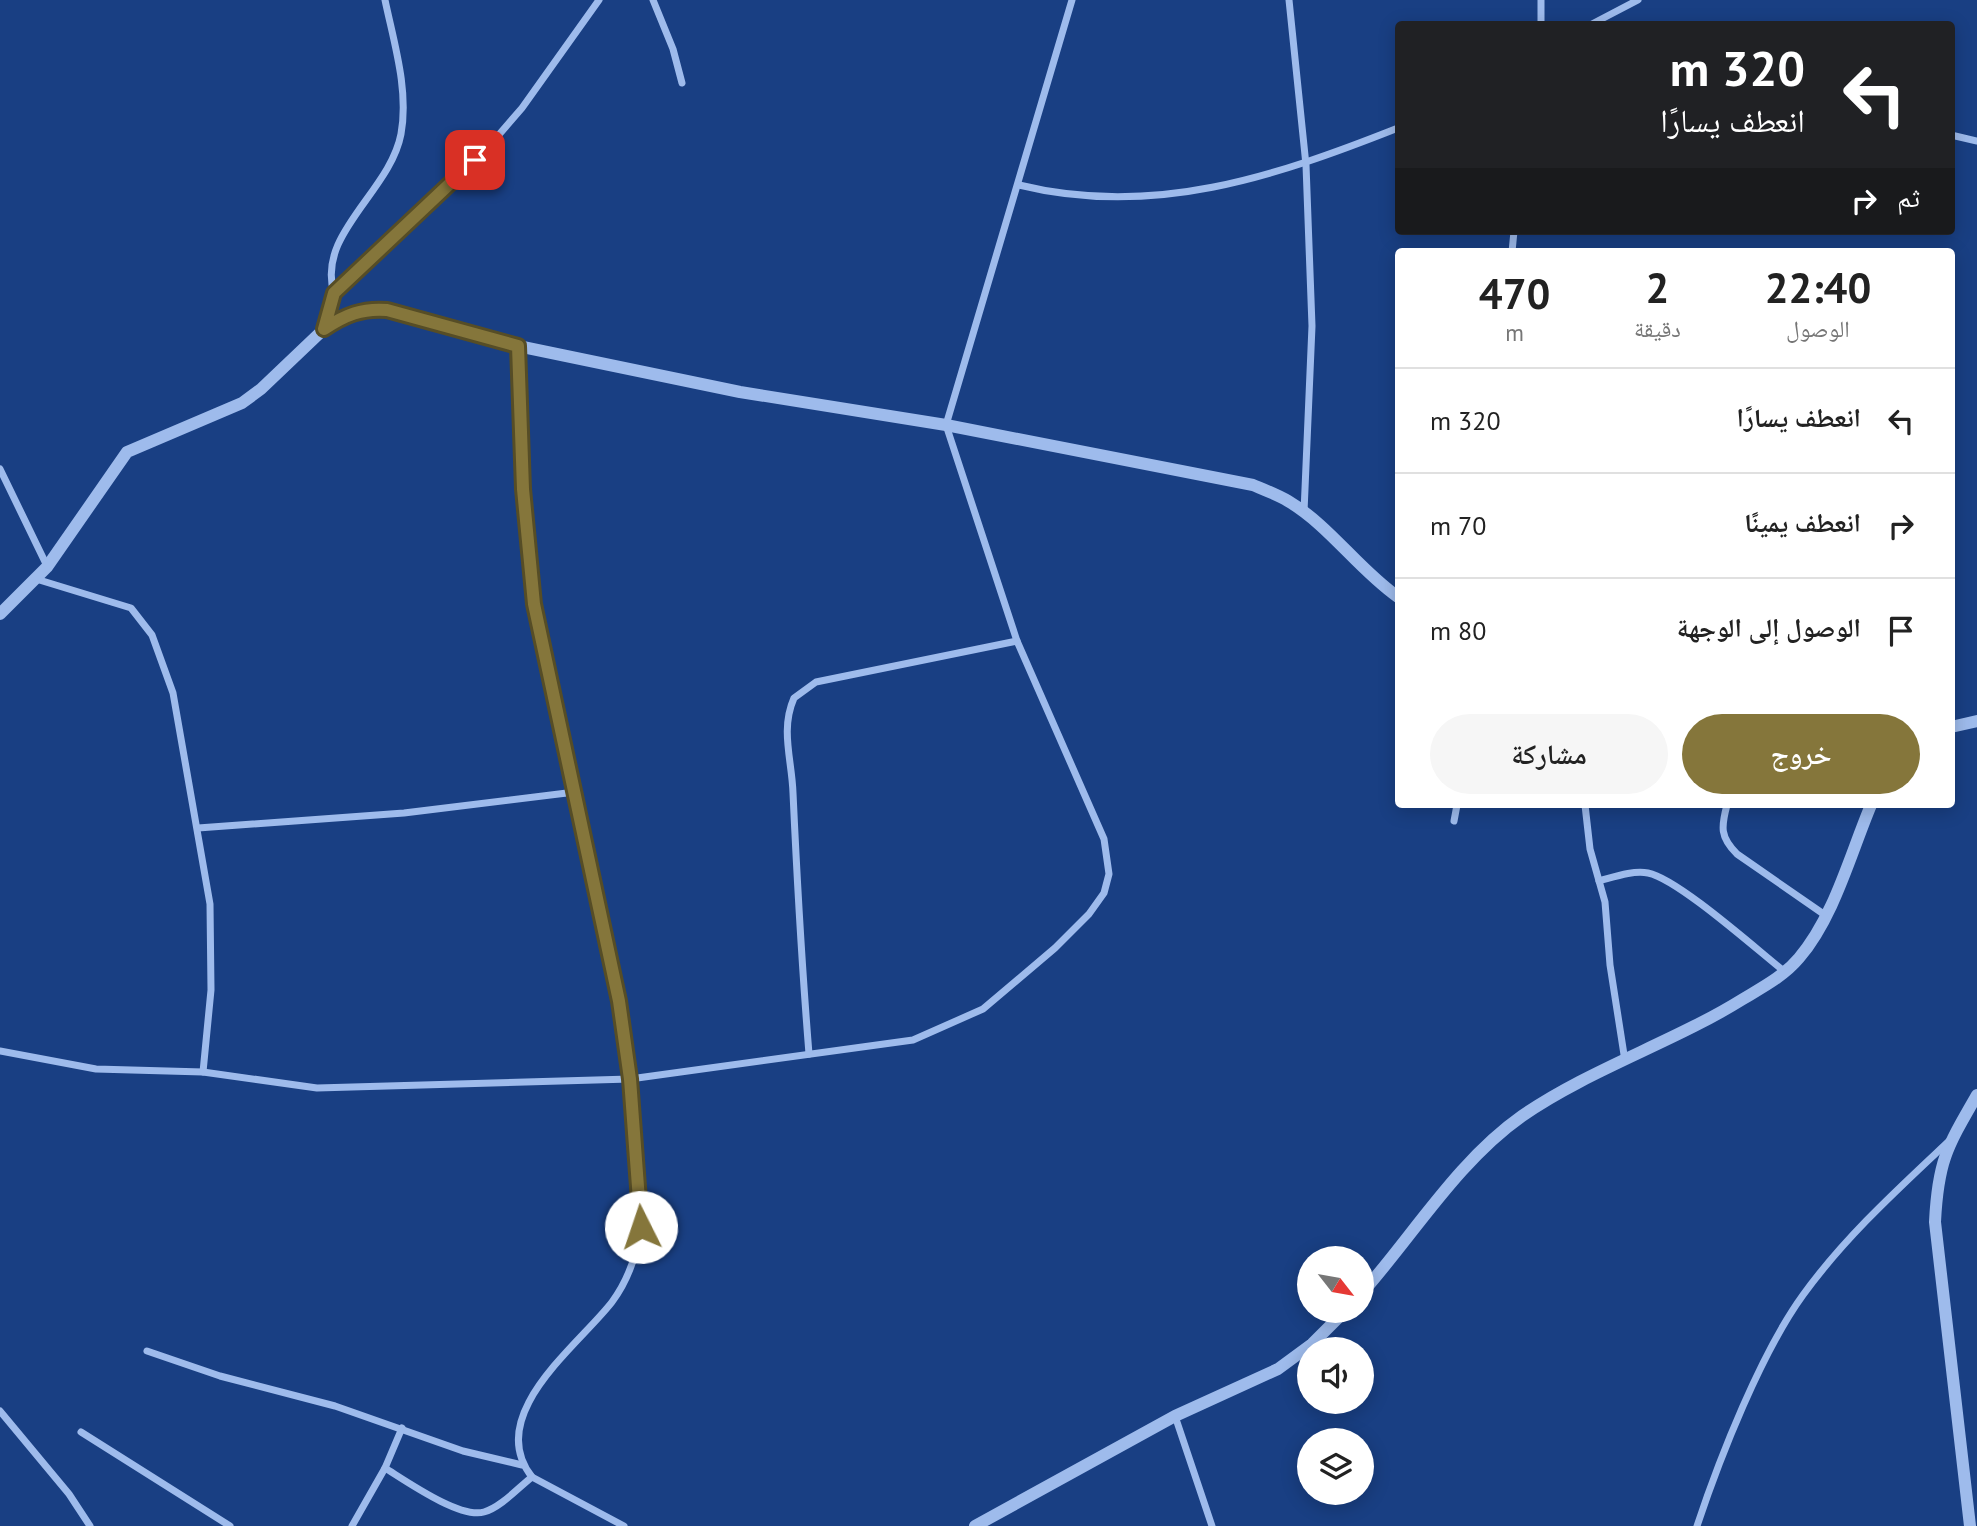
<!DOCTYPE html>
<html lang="ar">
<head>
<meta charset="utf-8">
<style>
	:root { --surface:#fff; --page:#f6f6f6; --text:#222; --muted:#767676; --line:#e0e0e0; --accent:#85763b }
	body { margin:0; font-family:"PT Sans","Noto Naskh Arabic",sans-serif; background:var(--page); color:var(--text); direction:rtl; height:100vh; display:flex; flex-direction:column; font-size:26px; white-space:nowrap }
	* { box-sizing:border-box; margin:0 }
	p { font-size:23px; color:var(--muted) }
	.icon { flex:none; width:38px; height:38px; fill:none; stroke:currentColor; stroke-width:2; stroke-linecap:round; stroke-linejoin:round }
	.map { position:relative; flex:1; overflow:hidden; direction:ltr }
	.side { position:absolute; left:1395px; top:248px; width:560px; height:560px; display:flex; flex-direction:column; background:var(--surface); border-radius:7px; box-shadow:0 4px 18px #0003; direction:rtl }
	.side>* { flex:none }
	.banner { position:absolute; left:1395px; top:21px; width:560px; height:214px; border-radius:7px; box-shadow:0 4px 18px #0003; direction:rtl; background:#202124; color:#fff; overflow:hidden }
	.needle { width:46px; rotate:121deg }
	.tools { position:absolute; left:1297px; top:1246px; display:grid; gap:14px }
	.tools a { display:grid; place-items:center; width:77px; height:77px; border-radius:50%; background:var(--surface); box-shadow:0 4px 18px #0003; font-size:35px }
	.pin { position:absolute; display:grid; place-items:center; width:60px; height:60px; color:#fff; margin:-30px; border-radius:14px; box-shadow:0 4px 10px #0006 }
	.me { position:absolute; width:77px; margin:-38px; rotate:356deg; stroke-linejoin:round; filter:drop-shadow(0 0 5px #0008) }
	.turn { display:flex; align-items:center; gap:24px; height:147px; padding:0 35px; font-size:32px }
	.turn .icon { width:91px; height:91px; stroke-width:2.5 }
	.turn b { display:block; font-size:49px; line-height:60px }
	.then { display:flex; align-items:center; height:66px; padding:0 35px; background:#0003; gap:14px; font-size:26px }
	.eta { display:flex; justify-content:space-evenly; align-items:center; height:119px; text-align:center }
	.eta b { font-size:42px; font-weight:600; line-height:49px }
	.cta { display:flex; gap:14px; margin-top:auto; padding:14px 35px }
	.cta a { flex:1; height:80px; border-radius:42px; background:var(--accent); color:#fff; font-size:28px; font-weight:600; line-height:80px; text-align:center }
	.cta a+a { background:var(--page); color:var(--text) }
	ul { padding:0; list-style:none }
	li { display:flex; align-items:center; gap:21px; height:105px; padding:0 35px; border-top:2px solid var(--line) }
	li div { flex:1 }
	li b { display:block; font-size:26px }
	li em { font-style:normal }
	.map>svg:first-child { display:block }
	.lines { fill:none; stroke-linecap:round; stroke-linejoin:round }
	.minor { stroke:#9ebbec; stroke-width:7 }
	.tertiary { stroke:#9ebbec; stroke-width:12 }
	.route-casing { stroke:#564d26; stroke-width:18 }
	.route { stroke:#85763b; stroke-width:12 }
</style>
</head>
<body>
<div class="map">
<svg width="1977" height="1526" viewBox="0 0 1977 1526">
	<rect width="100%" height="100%" fill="#193f83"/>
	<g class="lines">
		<g class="minor">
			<polyline points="653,0 673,49 682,83"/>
			<polyline points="1289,0 1306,165 1312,326 1304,512"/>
			<polyline points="1541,24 1541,0"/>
			<polyline points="1592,24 1638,0"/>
			<polyline points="1951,135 1977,141"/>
			<path d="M1019 185C1153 218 1274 177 1398 128"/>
			<polyline points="1512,252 1514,231"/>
			<path d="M334 293C316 234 390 192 401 134 409 90 394 43 385 0"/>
			<polyline points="324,328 334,293 490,145 522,108 599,0"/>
			<path d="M518 346 523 489 534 604 619 1001 630 1079 641 1227C637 1254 629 1279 612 1302 579 1345 483 1415 532 1477L624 1526"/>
			<polyline points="0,469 47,566"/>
			<polyline points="1585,805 1590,849 1605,902 1610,965 1625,1061"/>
			<path d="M1727 805C1721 827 1720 837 1737 854L1825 915"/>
			<polyline points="1454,821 1457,805"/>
			<polyline points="198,828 404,813 575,792"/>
			<path d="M1599 881C1614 877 1633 870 1648 873 1678 879 1756 949 1785 972"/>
			<polyline points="0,1051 96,1069 203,1072 211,990 210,904 173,693 152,635 131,608 36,579"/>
			<path d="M809 1054C802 967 797 880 793 793 792 760 780 730 794 698L816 682 1017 641"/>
			<polyline points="203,1072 317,1088 630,1079 913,1040 983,1009 1055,948 1089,914 1104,893 1109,874 1104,839 1017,641 946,425 1072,0"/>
			<polyline points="147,1351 220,1376 335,1406 463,1451 522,1465"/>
			<polyline points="0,1411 69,1494 90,1526"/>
			<polyline points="1175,1416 1212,1526"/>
			<polyline points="81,1432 230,1526"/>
			<path d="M385 1468C406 1481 460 1519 484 1512 501 1507 518 1488 532 1477"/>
			<polyline points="352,1526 385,1468 402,1428"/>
			<path d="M1697 1526C1720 1457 1761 1353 1803 1295 1845 1237 1898 1189 1949 1141"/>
		</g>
		<g class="tertiary">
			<path d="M0 614 47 567 127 452 242 403 261 389 324 329 346 315 371 309 414 316 518 346 740 392 946 425 1253 485C1265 490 1278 495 1288 501 1330 526 1358 569 1398 597"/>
			<polyline points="1951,727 1977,721"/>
			<path d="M1362 1293C1414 1234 1458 1161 1522 1116 1588 1070 1674 1042 1743 999 1763 987 1784 976 1799 958 1834 917 1850 855 1871 805"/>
			<polyline points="975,1526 1175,1416 1278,1369 1312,1344 1345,1311"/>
			<path d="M1970 1526 1935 1222C1938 1161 1947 1147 1977 1095"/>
		</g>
	</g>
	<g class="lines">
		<defs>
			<path id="route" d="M475 160 334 293 324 329C345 315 362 308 387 310L518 346 523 489 534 604 619 1001 630 1079 641 1227"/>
		</defs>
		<use href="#route" class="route-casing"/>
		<use href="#route" class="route"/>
	</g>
</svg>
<div class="tools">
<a><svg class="needle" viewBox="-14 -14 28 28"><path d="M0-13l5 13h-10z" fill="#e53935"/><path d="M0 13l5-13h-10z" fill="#767676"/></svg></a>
<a><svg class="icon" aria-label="sound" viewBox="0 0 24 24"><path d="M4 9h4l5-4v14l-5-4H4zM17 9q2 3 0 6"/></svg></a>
<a><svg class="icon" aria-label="layers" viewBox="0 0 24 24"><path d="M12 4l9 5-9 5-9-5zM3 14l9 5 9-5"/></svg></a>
</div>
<div class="pin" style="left:475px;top:160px;background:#d93025"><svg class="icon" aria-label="arrive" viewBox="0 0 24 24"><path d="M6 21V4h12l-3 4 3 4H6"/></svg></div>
<svg class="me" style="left:641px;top:1227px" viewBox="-20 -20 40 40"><circle r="19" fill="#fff"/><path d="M0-13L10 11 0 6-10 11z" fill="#85763b"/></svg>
<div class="banner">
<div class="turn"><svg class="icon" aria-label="left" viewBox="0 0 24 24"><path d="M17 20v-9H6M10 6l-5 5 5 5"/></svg><div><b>320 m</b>انعطف يسارًا</div></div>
<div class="then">ثم<svg class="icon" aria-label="right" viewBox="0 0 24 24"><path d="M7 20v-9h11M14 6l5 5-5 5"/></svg></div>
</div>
<section class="side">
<div class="eta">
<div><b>22:40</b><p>الوصول</p></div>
<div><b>2</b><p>دقيقة</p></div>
<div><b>470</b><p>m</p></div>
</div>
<ul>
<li><svg class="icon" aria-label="left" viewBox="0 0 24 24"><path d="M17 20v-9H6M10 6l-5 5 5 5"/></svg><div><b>انعطف يسارًا</b></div><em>320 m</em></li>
<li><svg class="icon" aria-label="right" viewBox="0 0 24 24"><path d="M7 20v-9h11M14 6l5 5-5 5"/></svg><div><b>انعطف يمينًا</b></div><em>70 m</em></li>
<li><svg class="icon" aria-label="arrive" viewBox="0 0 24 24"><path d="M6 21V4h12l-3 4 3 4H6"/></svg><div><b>الوصول إلى الوجهة</b></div><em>80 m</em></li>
</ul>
<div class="cta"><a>خروج</a><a>مشاركة</a></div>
</section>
</div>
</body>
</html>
